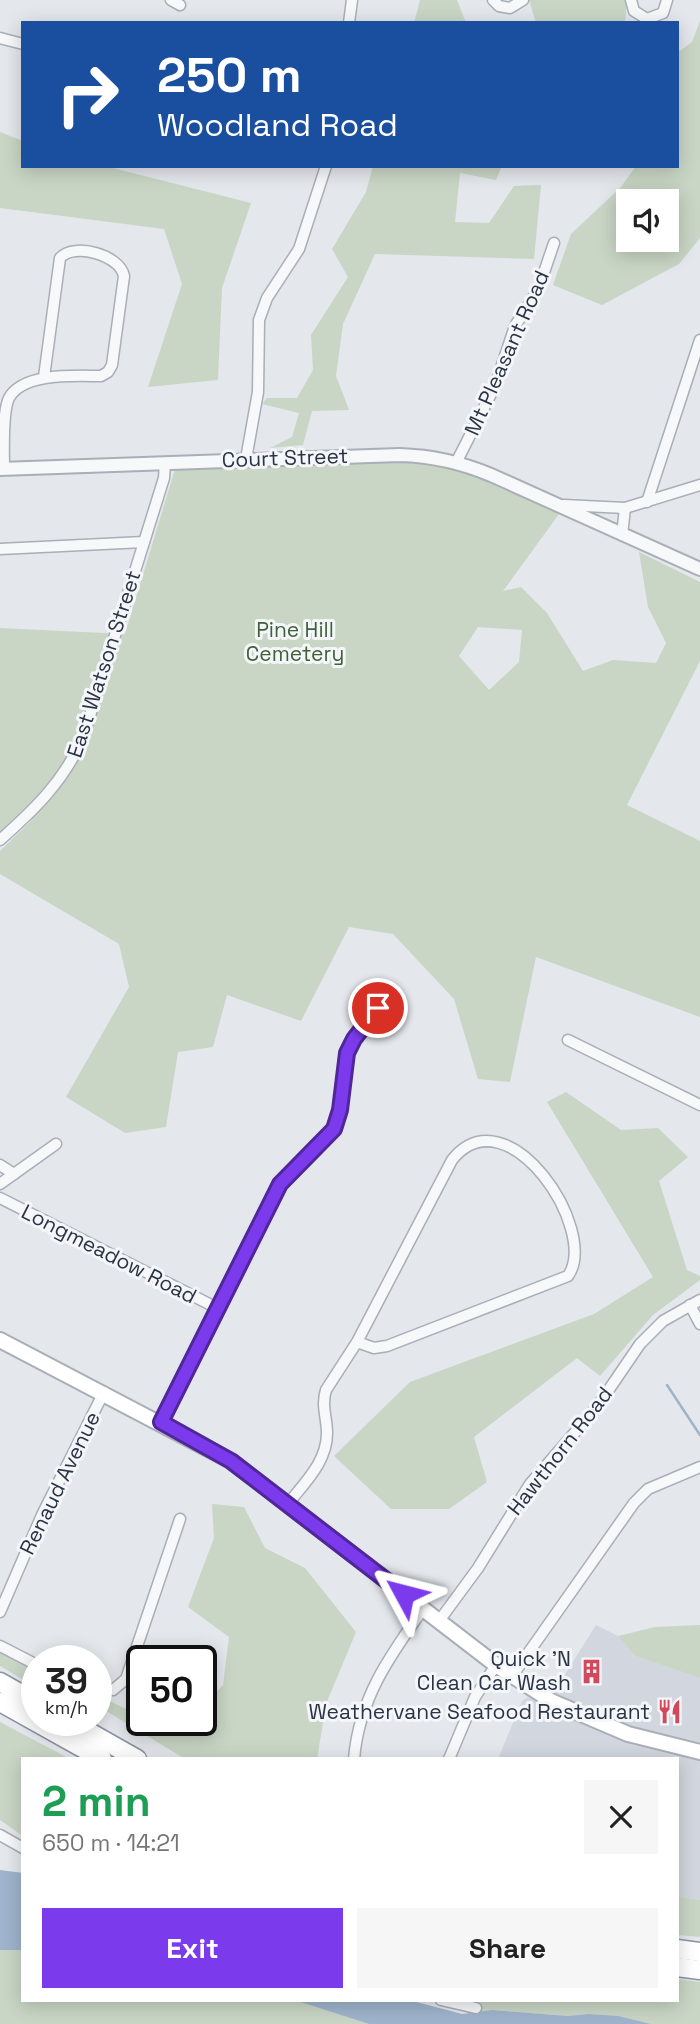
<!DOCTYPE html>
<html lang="en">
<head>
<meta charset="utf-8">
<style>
	:root { --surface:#fff; --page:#f6f6f6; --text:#222; --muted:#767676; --accent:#7c3aed }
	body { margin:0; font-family:"Space Grotesk",sans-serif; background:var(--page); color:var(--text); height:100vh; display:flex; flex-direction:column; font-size:26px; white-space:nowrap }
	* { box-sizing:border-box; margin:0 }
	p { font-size:23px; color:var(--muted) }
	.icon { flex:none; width:38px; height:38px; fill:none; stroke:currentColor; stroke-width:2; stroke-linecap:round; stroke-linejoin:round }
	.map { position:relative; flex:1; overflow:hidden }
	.drawer { position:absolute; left:21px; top:1757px; width:658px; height:245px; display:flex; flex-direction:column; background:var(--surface); border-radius:0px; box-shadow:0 4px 18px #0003 }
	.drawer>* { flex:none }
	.banner { position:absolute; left:21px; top:21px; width:658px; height:147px; border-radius:0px; box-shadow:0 4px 18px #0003; background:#1a4fa0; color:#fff; overflow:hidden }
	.tools { position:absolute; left:616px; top:189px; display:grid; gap:14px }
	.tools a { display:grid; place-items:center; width:63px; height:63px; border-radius:0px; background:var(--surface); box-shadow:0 4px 18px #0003; font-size:35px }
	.speed { position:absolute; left:21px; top:1645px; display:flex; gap:14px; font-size:35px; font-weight:700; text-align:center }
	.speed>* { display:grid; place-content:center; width:91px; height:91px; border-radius:50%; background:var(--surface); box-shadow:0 4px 18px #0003; line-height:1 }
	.speed small { font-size:18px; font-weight:400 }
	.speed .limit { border:4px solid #111; border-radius:10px; background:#fff; color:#111 }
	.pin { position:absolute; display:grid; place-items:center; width:60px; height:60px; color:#fff; margin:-30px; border:4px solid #fff; border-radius:50%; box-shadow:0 2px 7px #0007 }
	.me { position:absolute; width:77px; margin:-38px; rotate:308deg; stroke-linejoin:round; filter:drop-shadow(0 0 5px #0008) }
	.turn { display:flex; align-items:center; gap:24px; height:147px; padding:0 21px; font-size:32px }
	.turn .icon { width:91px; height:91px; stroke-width:2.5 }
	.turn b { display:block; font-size:49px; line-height:60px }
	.round { display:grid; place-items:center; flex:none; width:74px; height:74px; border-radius:0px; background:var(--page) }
	.headline { display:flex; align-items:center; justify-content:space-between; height:119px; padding:0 21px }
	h1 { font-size:42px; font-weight:700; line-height:52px; color:#1e9e55 }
	.primary-button { display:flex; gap:14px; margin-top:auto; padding:14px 21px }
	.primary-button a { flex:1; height:80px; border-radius:0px; background:var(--accent); color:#fff; font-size:28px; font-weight:700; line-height:80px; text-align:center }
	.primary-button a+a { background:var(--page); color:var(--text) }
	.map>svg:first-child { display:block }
	.built { fill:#d2d6de }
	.green { fill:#c9d6c5; fill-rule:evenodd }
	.water { fill:#9fb4cc }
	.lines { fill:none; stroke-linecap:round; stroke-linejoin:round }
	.stream { stroke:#9fb4cc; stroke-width:2.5 }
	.minor-casing { stroke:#a9aeb7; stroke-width:13 }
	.tertiary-casing { stroke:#a9aeb7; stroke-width:16 }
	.secondary-casing { stroke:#a9aeb7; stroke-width:18 }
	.motorway-casing { stroke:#8b94a3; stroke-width:21 }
	.minor { stroke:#f7f8fa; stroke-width:10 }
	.tertiary { stroke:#f7f8fa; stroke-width:12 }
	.secondary { stroke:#fff; stroke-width:14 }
	.motorway { stroke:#fff; stroke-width:18 }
	.route-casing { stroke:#51269a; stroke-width:18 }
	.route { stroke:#7c3aed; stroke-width:12 }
	.labels { text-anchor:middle; stroke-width:6; stroke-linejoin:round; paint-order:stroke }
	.street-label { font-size:21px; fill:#2b3445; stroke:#f4f6f9 }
	.park-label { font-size:21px; fill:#3f6138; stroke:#f4f6f9 }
	.poi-label { font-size:21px; fill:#2b3445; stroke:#f4f6f9; text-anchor:end }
</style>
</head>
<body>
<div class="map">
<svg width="700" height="2024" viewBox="0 0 700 2024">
	<rect width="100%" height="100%" fill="#e4e7ec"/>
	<g class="built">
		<polygon points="596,1625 618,1636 635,1656 700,1678 700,1745 663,1738 607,1720 554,1692"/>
		<polygon points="528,1697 633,1745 700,1761 700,1900 677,1896 677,1759 498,1759 522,1701"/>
	</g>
	<g class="green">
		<polygon points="420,0 457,0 466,23 414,23"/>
		<polygon points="529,0 627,0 625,23 536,23"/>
		<path d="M700 21V238L679 264 602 305 553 285 571 234 621 187 636 166H677V53L692 42ZM628 201H667V240H628Z"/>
		<polygon points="0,132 23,141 23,166 105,166 251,203 222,288 218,380 148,387 182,284 164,229 0,208"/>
		<polygon points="373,166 502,166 496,180 460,173 455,222 489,223 514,186 541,185 534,259 375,254 343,324 336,376 349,410 312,411 303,445 270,448 292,437 299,413 262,404 267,398 297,398 313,370 311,335 348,277 332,249 366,192"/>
		<path d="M405 462 461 470 559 514 503 591 521 587 547 613 583 671 613 660 656 663 666 643 648 607 639 552 700 582V661L627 805 700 841V1017L536 957 510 1082 478 1079 454 999 393 934 349 927 301 1021 227 995 213 1047 178 1052 166 1127 125 1133 66 1097 129 987 119 944 0 874V851L32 820 23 813 0 834V628L125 634 175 469ZM478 627 522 630 519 662 489 690 459 656Z"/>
		<polygon points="566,1092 621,1130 658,1128 688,1157 659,1181 687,1270 700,1276 700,1280 653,1315 600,1376 577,1358 474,1437 487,1482 449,1509 391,1509 334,1456 410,1382 594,1314 653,1277 547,1102"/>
		<polygon points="212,1504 244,1507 265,1548 305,1568 356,1632 326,1704 317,1759 185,1759 103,1709 96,1708 96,1694 142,1717 142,1720 180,1732 190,1720 201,1720 201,1708 223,1685 229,1637 188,1607 214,1538"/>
		<polygon points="700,1625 700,1678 635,1656 618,1636 655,1627"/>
		<polygon points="0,1653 37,1672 37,1688 0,1666"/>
		<polygon points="0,1722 70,1759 23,1759 23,1836 0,1820"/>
		<polygon points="677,1896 700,1900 700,1937 677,1935"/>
		<polygon points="0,1950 23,1950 23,2000 294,2000 369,2024 0,2024"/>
		<polygon points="677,1979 700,1982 700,2024 651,2024 588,2014 568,2016 492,2010 478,2012 480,2007 454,2000 677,2000"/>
	</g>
	<g class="water">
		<polygon points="0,1870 23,1873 23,1950 0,1950"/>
		<polygon points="294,2000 409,2000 462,2014 492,2010 568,2016 588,2014 618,2016 651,2024 369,2024"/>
	</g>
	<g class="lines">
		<polyline class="stream" points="667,1385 700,1435"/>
		<defs>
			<g id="minor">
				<polyline points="171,0 180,5"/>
				<polyline points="493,0 499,6 510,8 523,0"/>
				<polyline points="631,0 634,11 647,19 663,13 667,0"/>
				<polyline points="349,23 352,0"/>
				<polyline points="0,38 23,44"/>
				<polyline points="246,459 258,392 259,320 267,298 299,249 326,166"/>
				<polyline points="457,461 495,386 515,326 538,290 554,243"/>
				<path d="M4 469C4 453 2 412 9 398 23 372 76 376 101 376L108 372 112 365 124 276C120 255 74 242 60 258L44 377"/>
				<polyline points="647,502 700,340"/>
				<polyline points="564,505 625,508 700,485"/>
				<polyline points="622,535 625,508"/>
				<polyline points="0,549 144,542"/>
				<path d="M0 840C35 809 63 782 83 738L164 478 165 463"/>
				<polyline points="568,1040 700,1105"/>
				<polyline points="0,1165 14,1174"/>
				<polyline points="0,1184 56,1144"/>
				<polyline points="0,1198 219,1309"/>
				<polyline points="690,1305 700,1324"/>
				<polyline points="161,1422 275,1193 333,1129 340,1110 347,1053 354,1039 378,1008"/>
				<path d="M288 1504C305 1482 327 1462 327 1433 327 1418 321 1405 326 1390L357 1342 452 1160C507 1091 600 1230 568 1276L387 1346 374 1348 357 1342"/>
				<polyline points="0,1612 42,1515 104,1392"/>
				<polyline points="439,1621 478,1568 530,1484 597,1407 640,1344 663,1321 700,1300"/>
				<polyline points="0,1646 37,1665"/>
				<polyline points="512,1676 634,1503 648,1489 700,1467"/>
				<polyline points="96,1689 113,1690 126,1679 180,1519"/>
				<path d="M354 1759C359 1699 389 1657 423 1609"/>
				<polyline points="449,1759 475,1697 496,1665"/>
				<polyline points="0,1835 23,1848"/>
				<polyline points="441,2000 476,2008"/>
			</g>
			<path id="tertiary" d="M0 469 400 455C433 456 460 462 491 475L700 569"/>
			<polyline id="secondary" points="0,1340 231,1461 496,1665 553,1702 628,1734 700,1752"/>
			<g id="motorway">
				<polyline points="0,1682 37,1703"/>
				<polyline points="0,1702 102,1759"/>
				<polyline points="68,1720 137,1759"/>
				<polyline points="677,1949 700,1952"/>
				<polyline points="677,1967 700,1970"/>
			</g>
		</defs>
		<use href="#minor" class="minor-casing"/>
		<use href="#tertiary" class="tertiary-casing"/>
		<use href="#secondary" class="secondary-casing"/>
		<use href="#motorway" class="motorway-casing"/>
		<use href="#minor" class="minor"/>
		<use href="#tertiary" class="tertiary"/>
		<use href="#secondary" class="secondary"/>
		<use href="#motorway" class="motorway"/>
	</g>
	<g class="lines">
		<defs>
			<polyline id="route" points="378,1008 354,1039 347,1053 340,1110 334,1129 280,1184 161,1422 231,1461 404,1594"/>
		</defs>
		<use href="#route" class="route-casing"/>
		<use href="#route" class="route"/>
	</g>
	<defs>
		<symbol id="building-bare" viewBox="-9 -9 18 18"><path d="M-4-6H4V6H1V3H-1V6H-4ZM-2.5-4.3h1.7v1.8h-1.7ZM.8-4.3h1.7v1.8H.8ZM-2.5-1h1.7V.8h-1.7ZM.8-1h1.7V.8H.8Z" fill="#d1495b" stroke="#f4f6f9" stroke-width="2.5" paint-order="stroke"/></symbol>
		<symbol id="restaurant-bare" viewBox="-9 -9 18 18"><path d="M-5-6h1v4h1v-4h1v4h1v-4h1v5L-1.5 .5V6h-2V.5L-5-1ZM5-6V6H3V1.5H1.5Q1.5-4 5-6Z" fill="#d1495b" stroke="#f4f6f9" stroke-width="2.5" paint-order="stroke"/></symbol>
	</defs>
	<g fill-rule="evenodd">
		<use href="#building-bare" x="574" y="1654" width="35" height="35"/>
		<use href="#restaurant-bare" x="652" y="1694" width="35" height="35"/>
	</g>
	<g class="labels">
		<g class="street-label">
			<text transform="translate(507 353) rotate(-66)" y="7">Mt Pleasant Road</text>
			<text transform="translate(285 458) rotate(-2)" y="7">Court Street</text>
			<text transform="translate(104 664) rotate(-72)" y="7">East Watson Street</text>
			<text transform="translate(109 1254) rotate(27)" y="7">Longmeadow Road</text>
			<text transform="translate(560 1451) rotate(-52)" y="7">Hawthorn Road</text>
			<text transform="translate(60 1483) rotate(-64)" y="7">Renaud Avenue</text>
		</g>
		<g class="park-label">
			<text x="295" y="637">Pine Hill<tspan x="295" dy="24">Cemetery</tspan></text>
		</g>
		<g class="poi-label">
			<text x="571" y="1666">Quick 'N<tspan x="571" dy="24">Clean Car Wash</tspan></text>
			<text x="650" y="1719">Weathervane Seafood Restaurant</text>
		</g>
	</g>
</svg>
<div class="tools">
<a><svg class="icon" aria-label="sound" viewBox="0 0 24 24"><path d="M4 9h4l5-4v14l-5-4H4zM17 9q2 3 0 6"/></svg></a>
</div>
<div class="speed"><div>39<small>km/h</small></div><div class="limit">50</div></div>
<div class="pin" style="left:378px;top:1008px;background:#d93025"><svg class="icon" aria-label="arrive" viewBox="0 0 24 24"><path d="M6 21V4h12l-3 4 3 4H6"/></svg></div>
<svg class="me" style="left:404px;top:1594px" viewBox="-20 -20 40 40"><path d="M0-17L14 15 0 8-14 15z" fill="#7c3aed" stroke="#fff" stroke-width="4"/></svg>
<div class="banner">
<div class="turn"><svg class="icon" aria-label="right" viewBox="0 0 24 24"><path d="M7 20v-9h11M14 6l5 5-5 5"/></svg><div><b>250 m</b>Woodland Road</div></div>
</div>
<section class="drawer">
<div class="headline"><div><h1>2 min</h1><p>650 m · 14:21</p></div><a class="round"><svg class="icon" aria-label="close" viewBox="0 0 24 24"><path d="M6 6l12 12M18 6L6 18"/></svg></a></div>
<div class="primary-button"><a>Exit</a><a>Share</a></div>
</section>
</div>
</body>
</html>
